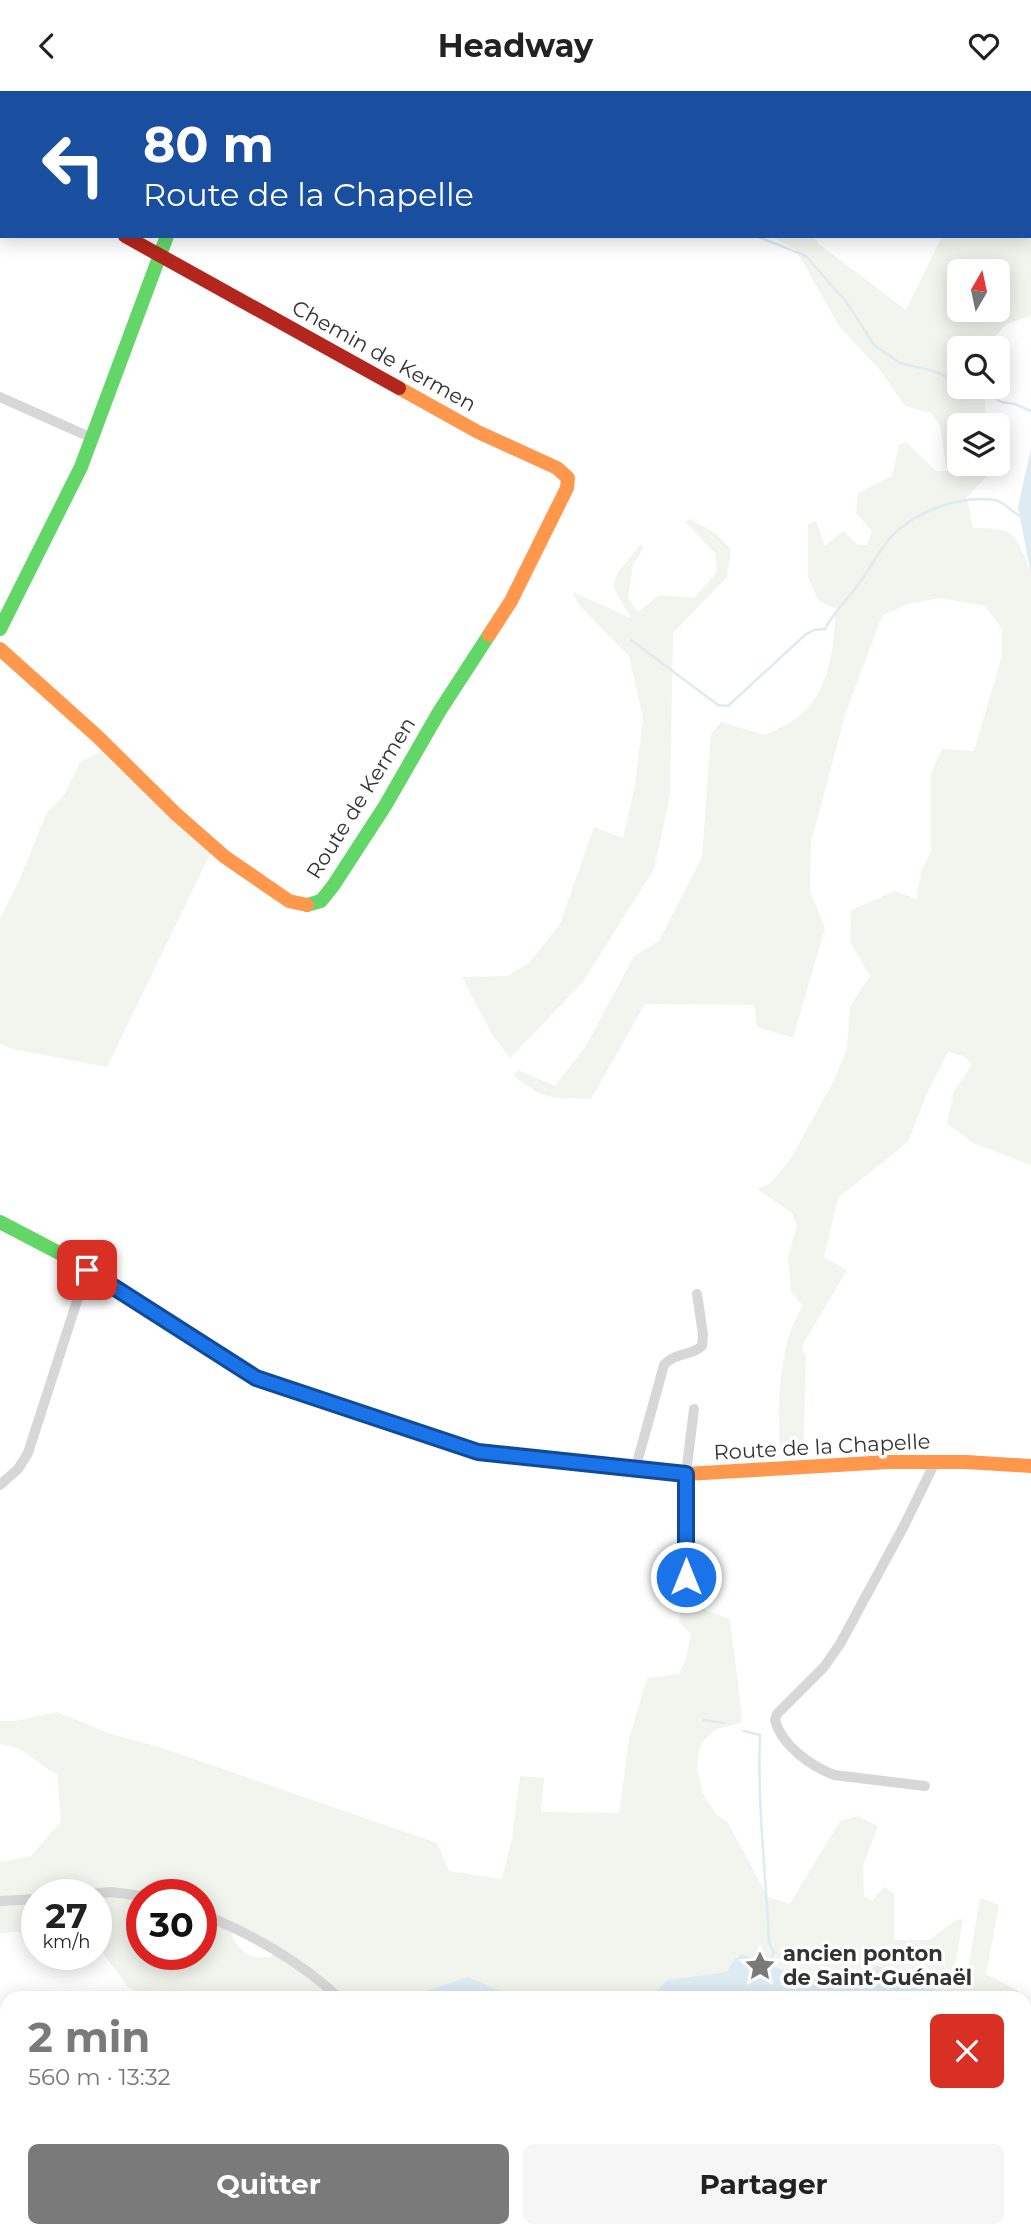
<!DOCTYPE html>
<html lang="fr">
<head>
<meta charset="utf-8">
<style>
	:root { --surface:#fff; --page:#f6f6f6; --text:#222; --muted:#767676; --accent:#7a7a7a }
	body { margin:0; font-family:Montserrat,sans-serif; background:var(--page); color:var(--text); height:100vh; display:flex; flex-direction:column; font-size:26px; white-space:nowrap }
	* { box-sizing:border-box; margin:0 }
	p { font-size:23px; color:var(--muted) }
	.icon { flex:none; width:38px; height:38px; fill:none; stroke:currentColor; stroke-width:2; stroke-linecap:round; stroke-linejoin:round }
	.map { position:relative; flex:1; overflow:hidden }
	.panel { position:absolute; left:0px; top:1900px; width:1032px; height:247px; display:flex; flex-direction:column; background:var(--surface); border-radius:21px 21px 0 0; box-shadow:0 4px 18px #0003 }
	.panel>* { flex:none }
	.guide { position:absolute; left:0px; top:0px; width:1032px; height:147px; box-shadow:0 4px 18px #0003; background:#1a4fa0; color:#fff; overflow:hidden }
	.needle { width:46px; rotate:9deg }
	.controls { position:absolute; left:947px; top:168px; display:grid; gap:14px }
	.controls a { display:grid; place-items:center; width:63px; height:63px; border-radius:10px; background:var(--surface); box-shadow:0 4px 18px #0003; font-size:35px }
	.speed { position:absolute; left:21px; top:1788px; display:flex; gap:14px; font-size:35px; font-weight:700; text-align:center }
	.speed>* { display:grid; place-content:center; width:91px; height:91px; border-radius:50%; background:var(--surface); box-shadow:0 4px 18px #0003; line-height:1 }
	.speed small { font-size:18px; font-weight:400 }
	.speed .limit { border:10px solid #d22; background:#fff; color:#111 }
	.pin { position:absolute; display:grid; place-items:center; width:60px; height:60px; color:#fff; margin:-30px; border-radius:14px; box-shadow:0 4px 10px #0006 }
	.me { position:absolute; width:77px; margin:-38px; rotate:0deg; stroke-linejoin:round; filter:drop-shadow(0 0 5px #0008) }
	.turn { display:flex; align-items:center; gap:24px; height:147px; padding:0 28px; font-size:32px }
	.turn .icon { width:91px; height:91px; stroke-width:2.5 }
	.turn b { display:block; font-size:49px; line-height:60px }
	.round { display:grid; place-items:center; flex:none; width:74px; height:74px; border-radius:10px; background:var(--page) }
	.overview { display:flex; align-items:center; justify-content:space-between; height:119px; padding:0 28px }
	h1 { font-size:42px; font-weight:700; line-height:52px; color:var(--accent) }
	.button { display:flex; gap:14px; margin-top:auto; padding:14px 28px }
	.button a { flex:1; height:80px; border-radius:10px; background:var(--accent); color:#fff; font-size:28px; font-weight:700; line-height:80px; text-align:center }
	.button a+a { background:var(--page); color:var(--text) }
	header { display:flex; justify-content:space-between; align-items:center; height:91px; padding:0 28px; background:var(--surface); font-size:32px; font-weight:700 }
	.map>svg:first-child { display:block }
	.green { fill:#f1f5ed; fill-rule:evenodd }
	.water { fill:#ddebf3 }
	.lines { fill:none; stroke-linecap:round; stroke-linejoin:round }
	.stream { stroke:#ddebf3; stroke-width:2.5 }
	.street { stroke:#d7d7d7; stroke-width:10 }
	.fast { stroke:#63d668; stroke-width:14 }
	.slow { stroke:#ff974d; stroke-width:14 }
	.jam { stroke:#b3261e; stroke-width:14 }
	.route-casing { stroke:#114b97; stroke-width:18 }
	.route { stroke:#1a73e8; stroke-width:12 }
	.labels { text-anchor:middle; stroke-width:7; stroke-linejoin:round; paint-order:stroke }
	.street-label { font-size:21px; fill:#333; stroke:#fff }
	.poi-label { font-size:21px; font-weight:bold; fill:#333; stroke:#fff; text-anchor:start }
</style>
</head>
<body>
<header><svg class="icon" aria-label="back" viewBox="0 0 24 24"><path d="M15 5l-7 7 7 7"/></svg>Headway<svg class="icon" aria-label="heart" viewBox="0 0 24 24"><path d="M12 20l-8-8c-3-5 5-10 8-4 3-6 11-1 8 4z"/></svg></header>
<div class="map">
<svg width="1031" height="2146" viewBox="0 0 1031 2146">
	<rect width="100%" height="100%" fill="#fff"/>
	<g class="green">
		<path d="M853 0H1031V225L1006 233 985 257H959V296H984L986 334H959V373H987L985 387 967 406 973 437C1018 437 1015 443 1031 482V1074L973 1052 947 1032 954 1000 972 974 964 965 948 961 928 1000 908 1051 838 1107 824 1166 847 1179 802 1255 806 1267 803 1363 792 1370 780 1362C778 1318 777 1253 803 1215L791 1201 788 1165 797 1135 792 1122 757 1098 770 1093 791 1067 833 991 847 958 850 915 870 885 850 851 851 819 895 800 916 808 921 781 931 760V683L942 658 974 660 1002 565V538L985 515 940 507 907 513 882 525 846 621 811 751 810 800 825 837 793 947 757 936 754 914 645 913 591 1008C552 1007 546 1010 514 985L518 979 555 995 586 955 634 865 659 850 702 766 711 643 721 631 765 644C776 638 790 633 799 625 831 599 833 556 836 518L818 509 808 486V434L816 430 825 455 843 440 858 454H867L872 440 856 422 858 402 892 385 899 354 906 351 936 380H947L940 335 931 322 905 315 879 278 839 235 796 159 771 145H813L819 153 906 219 942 145H1031V2ZM959 180H998V219H959Z"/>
		<polygon points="690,428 715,442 731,458 727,486 673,542 670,705 654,778 583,891 510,967 493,945 462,886 507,885 529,872 560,833 594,736 623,747 635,694 643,627 629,565 579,514 573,501 631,527 613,496 618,481 641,453 643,458 633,474 628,507 638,521 659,504 694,507 717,481 715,462 685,431"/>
		<polygon points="101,661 211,761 107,976 12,958 0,952 0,828 19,790 46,723 64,704 80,671"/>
		<path d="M681 1508 691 1514 730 1528 741 1618V1632L716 1638 704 1649 699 1659 697 1677 703 1703 716 1723 728 1732 768 1806 790 1813 840 1730 858 1725 878 1735 863 1774 864 1805 872 1810 884 1796 894 1802V1849H929L956 1829 963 1828 954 1881 966 1889 980 1807 999 1814 986 1883 1015 1898 1031 1912V2146H339L341 2140H1026V1908L148 1907 128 1896 103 1862 96 1860V1804H37V1846L18 1841 0 1842V1771L31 1765 61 1730 57 1684 18 1657 0 1653V1630H15L57 1621 111 1643 162 1657 437 1752 449 1780 502 1788 512 1747 520 1685 544 1687 541 1721 619 1722 629 1648 647 1587 679 1583 686 1567 691 1543 679 1531ZM142 1804H201V1864H142ZM230 1837 275 1863 273 1865C268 1866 261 1867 255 1866 243 1864 231 1849 230 1837Z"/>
		<polygon points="98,2140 254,2140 251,2146 98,2146"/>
	</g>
	<g class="water">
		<polygon points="1031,357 1031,483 1018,416"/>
		<polygon points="742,1863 785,1880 796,1889 840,1888 878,1875 935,1898 948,1907 650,1907 667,1889 727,1881 734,1869"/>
		<polygon points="468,1886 509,1904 511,1907 405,1907"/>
		<polygon points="1026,1989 1031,1998 1031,2146 339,2146 341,2140 1026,2140"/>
	</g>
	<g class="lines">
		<g class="stream">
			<polyline points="756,145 806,165 847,212 874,254 900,272 933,280 959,291"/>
			<polyline points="972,296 989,303 1001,311 1015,313 1031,320"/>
			<path d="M631 549 718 614 728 615 805 544 814 539 825 538C834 520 849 507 860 491 871 476 879 460 891 446 914 421 960 404 994 409 1005 410 1011 422 1021 425"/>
			<polyline points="703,1629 724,1632"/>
			<path d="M744 1640 760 1644C757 1713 766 1782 769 1851L774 1862 769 1872"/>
		</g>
		<g class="street">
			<polyline points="0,84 2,85"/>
			<polyline points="0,306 92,347"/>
			<path d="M635 1379 664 1274C674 1262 691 1265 702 1255L703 1243 697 1203"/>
			<polyline points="0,1394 18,1378 28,1362 87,1179"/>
			<polyline points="686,1487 686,1383 694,1318"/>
			<path d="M925 1695 834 1684C811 1675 782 1655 775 1629L777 1623 824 1576 840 1553 905 1433 935 1371"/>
			<polyline points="80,1804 111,1801 142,1805"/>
			<polyline points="0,1810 37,1808"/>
			<path d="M201 1823C249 1841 303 1872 340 1908"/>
		</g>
		<g class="fast">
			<polyline points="0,538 81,376 167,145"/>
			<polyline points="307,814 321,810 333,795 385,715 439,621 489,544"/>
			<polyline points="0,1131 65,1165 256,1287 466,1357"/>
		</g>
		<g class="slow">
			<polyline points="230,2 231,0"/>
			<polyline points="399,297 478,341 557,377 568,387 567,397 511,510 489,544"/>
			<polyline points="0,558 97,645 176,723 225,766 289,810 307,814"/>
			<polyline points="466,1357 478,1361 686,1383 888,1371 966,1371 1031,1375"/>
		</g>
		<polyline class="jam" points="125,145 399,297"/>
	</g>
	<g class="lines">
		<defs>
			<polyline id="route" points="87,1179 256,1287 478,1361 686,1383 686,1486"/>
		</defs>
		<use href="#route" class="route-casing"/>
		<use href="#route" class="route"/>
	</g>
	<defs>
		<symbol id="sight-bare" viewBox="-9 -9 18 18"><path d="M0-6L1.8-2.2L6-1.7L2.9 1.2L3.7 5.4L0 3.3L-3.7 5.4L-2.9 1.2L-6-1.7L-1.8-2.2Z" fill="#7a7a7a" stroke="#fff" stroke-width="2.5" paint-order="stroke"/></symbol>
	</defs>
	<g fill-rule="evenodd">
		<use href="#sight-bare" x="738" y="1853" width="44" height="44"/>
	</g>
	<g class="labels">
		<g class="street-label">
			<text transform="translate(384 265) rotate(29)" y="7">Chemin de Kermen</text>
			<text transform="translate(361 707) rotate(-58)" y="7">Route de Kermen</text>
			<text transform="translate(822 1356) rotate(-3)" y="7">Route de la Chapelle</text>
		</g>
		<g class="poi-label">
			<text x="783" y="1870">ancien ponton<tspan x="783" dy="24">de Saint-Guénaël</tspan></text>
		</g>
	</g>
</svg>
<div class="controls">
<a><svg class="needle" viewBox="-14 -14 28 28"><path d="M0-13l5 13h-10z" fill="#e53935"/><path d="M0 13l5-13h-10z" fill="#767676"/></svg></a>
<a><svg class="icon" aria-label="search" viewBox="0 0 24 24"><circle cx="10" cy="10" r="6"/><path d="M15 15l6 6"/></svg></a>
<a><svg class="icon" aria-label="layers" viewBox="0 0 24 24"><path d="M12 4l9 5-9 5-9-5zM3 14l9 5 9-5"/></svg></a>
</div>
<div class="speed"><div>27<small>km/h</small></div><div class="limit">30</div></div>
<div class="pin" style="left:87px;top:1179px;background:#d93025"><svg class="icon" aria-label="arrive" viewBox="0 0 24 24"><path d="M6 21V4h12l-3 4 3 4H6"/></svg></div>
<svg class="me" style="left:686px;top:1486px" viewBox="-20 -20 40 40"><circle r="17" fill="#1a73e8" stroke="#fff" stroke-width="3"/><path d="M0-11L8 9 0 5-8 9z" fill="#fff"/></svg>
<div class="guide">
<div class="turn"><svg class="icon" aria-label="left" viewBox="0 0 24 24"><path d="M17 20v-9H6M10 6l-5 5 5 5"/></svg><div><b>80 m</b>Route de la Chapelle</div></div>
</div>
<section class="panel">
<div class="overview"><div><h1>2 min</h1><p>560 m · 13:32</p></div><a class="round" style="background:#d93025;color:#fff"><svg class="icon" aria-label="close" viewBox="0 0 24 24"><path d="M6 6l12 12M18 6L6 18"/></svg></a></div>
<div class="button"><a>Quitter</a><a>Partager</a></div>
</section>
</div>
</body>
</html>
